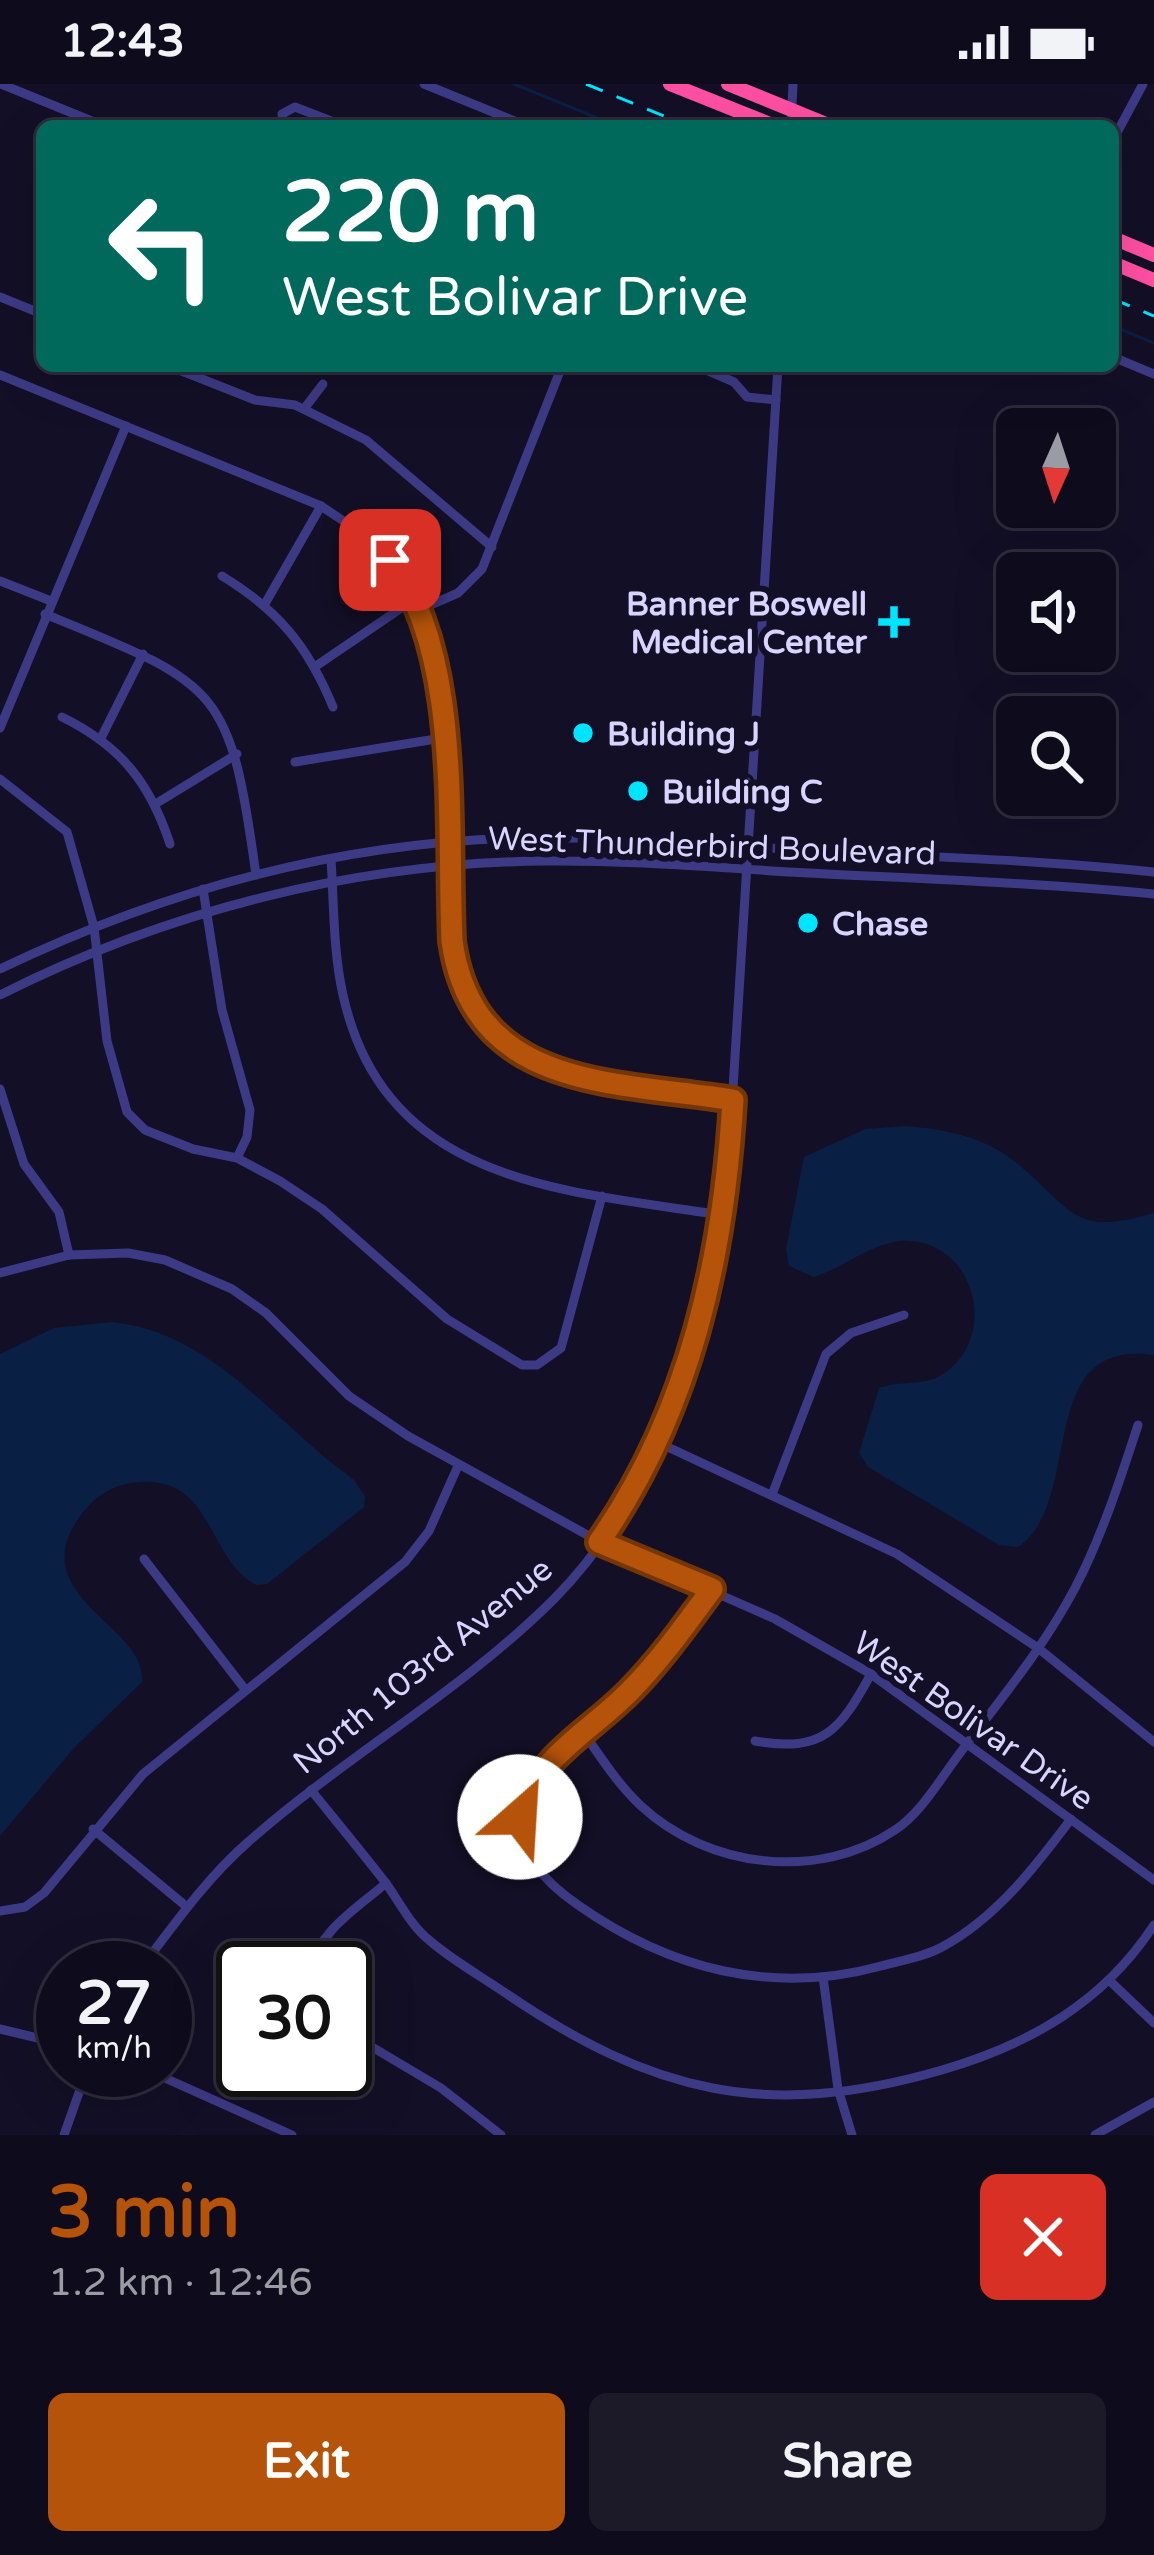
<!DOCTYPE html>
<html lang="en">
<head>
<meta charset="utf-8">
<style>
	:root { --surface:#0e0b1c; --page:#1c1929; --text:#f1f3f6; --muted:#9b9ba3; --line:#2e2b3b; --accent:#b45309 }
	body { margin:0; font-family:"Varela Round",sans-serif; background:var(--page); color:var(--text); height:100vh; display:flex; flex-direction:column; font-size:45px; white-space:nowrap }
	* { box-sizing:border-box; margin:0 }
	p { font-size:39px; color:var(--muted) }
	.icon { flex:none; width:66px; height:66px; fill:none; stroke:currentColor; stroke-width:2; stroke-linecap:round; stroke-linejoin:round }
	.map { position:relative; height:2051px; overflow:hidden }
	.side { display:flex; flex-direction:column; background:var(--surface); flex:1 }
	.side>* { flex:none }
	.guide { position:absolute; left:36px; top:36px; width:1083px; height:252px; border-radius:18px; box-shadow:0 12px 48px #0002,0 0 0 3px var(--line); background:#00695c; color:#fff; overflow:hidden }
	.needle { width:78px; rotate:183deg }
	.controls { position:absolute; left:996px; top:324px; display:grid; gap:24px }
	.controls a { display:grid; place-items:center; width:120px; height:120px; border-radius:18px; background:var(--surface); box-shadow:0 12px 48px #0002,0 0 0 3px var(--line); font-size:60px }
	.speed { position:absolute; left:36px; top:1857px; display:flex; gap:24px; font-size:60px; font-weight:700; text-align:center }
	.speed>* { display:grid; place-content:center; width:156px; height:156px; border-radius:50%; background:var(--surface); box-shadow:0 12px 48px #0002,0 0 0 3px var(--line); line-height:1 }
	.speed small { font-size:30px; font-weight:400 }
	.speed .limit { border:6px solid #111; border-radius:18px; background:#fff; color:#111 }
	.pin { position:absolute; display:grid; place-items:center; width:102px; height:102px; color:#fff; margin:-51px; border-radius:24px; box-shadow:0 6px 18px #0006 }
	.me { position:absolute; width:132px; margin:-66px; rotate:26deg; stroke-linejoin:round; filter:drop-shadow(0 0 9px #0008) }
	.turn { display:flex; align-items:center; gap:42px; height:252px; padding:0 48px; font-size:54px }
	.turn .icon { width:156px; height:156px; stroke-width:2.5 }
	.turn b { display:block; font-size:84px; line-height:102px }
	.round { display:grid; place-items:center; flex:none; width:126px; height:126px; border-radius:18px; background:var(--page) }
	.headline { display:flex; align-items:center; justify-content:space-between; height:204px; padding:0 48px }
	h1 { font-size:72px; font-weight:800; line-height:90px; color:var(--accent) }
	.button { display:flex; gap:24px; margin-top:auto; padding:24px 48px }
	.button a { flex:1; height:138px; border-radius:18px; background:var(--accent); color:#fff; font-size:48px; font-weight:800; line-height:138px; text-align:center }
	.button a+a { background:var(--page); color:var(--text) }
	.status { display:flex; justify-content:space-between; align-items:center; height:84px; padding:0 60px; background:var(--surface); direction:ltr }
	.status svg { height:33px; fill:currentColor }
	.map>svg:first-child { display:block }
	.water { fill:#0a1f44 }
	.lines { fill:none; stroke-linecap:round; stroke-linejoin:round }
	.stream { stroke:#0a1f44; stroke-width:3 }
	.minor { stroke:#3d3a85; stroke-width:9 }
	.highway { stroke:#ff4fa3; stroke-width:14 }
	.rail { stroke:#00e5ff; stroke-width:3; stroke-dasharray:18 15; stroke-linecap:butt }
	.route-casing { stroke:#753606; stroke-width:30 }
	.route { stroke:#b45309; stroke-width:21 }
	.poi-dot { fill:#00e5ff; stroke:#130f26; stroke-width:4.5 }
	.labels { text-anchor:middle; stroke-width:12; stroke-linejoin:round; paint-order:stroke }
	.poi-label { font-size:33px; font-weight:bold; fill:#d9d4ff; stroke:#130f26; text-anchor:start }
	.street-label { font-size:33px; fill:#d9d4ff; stroke:#130f26 }
</style>
</head>
<body>
<div class="status"><b>12:43</b><svg viewBox="0 0 49 12"><path d="M0 12V9h3v3zM5 12V6h3v6zM10 12V3h3v9zM15 12V0h3v12zM26 1h20v11H26zM47 4h2v5h-2z"/></svg></div>
<div class="map">
<svg width="1154" height="2051" viewBox="0 0 1154 2051">
	<rect width="100%" height="100%" fill="#130f26"/>
	<g class="water">
		<path d="M905 1042C946 1045 986 1053 1018 1080 1074 1127 1073 1153 1154 1129V1271C1032 1253 1086 1417 1018 1463L999 1461 868 1383 859 1369 879 1304C900 1296 924 1303 943 1290 1002 1251 973 1152 900 1157 870 1160 842 1185 813 1193L789 1182 786 1165 804 1073 865 1045Z"/>
		<path d="M112 1238C215 1249 273 1338 353 1395L365 1412 364 1423 267 1500 256 1501C206 1473 214 1394 140 1398 118 1399 98 1409 84 1427 16 1512 148 1540 142 1598L74 1664 0 1752V1270L54 1244Z"/>
	</g>
	<g class="lines">
		<g class="stream">
			<polyline points="514,0 617,42"/>
			<polyline points="1113,242 1154,259"/>
		</g>
		<g class="minor">
			<polyline points="1,0 104,42"/>
			<polyline points="424,0 527,42"/>
			<polyline points="284,42 282,30 295,23 344,42"/>
			<polyline points="791,42 793,0"/>
			<polyline points="1113,56 1143,0"/>
			<polyline points="0,213 42,230"/>
			<polyline points="1113,273 1154,290"/>
			<polyline points="169,282 255,316 295,321 366,356 492,463"/>
			<polyline points="697,282 734,298 747,313 776,316"/>
			<path d="M0 291 321 422 372 456 396 483 422 528 438 581 452 857C473 1006 614 997 733 1016"/>
			<polyline points="304,325 323,300"/>
			<path d="M222 492C278 526 308 562 333 623"/>
			<polyline points="0,497 51,517"/>
			<polyline points="266,518 321,422"/>
			<polyline points="421,525 458,509 482,485 562,282"/>
			<path d="M45 530C219 601 230 601 256 791"/>
			<polyline points="316,582 416,514"/>
			<path d="M62 633C121 662 150 699 170 760"/>
			<polyline points="0,644 126,342"/>
			<polyline points="102,652 143,570"/>
			<polyline points="295,678 442,654"/>
			<polyline points="0,695 67,748 94,843 107,957 127,1028 145,1046 193,1065 237,1074 280,1097 322,1125 447,1235 522,1281 537,1281 561,1264 602,1112"/>
			<polyline points="157,719 237,670"/>
			<path d="M331 775C334 820 333 867 343 911 385 1101 566 1107 722 1131"/>
			<polyline points="203,805 222,926 250,1026 247,1053 237,1074"/>
			<path d="M0 885C162 807 337 759 517 754 617 752 718 761 818 767 930 773 1042 776 1154 788"/>
			<path d="M0 911C169 826 355 779 544 777 632 776 720 784 808 789 923 795 1039 799 1154 810"/>
			<polyline points="0,1005 24,1080 59,1128 69,1171"/>
			<polyline points="0,1189 69,1171 128,1169 165,1176 232,1205 266,1229 349,1312 408,1352 600,1458 775,1535 871,1590 1154,1796"/>
			<polyline points="657,1358 897,1470 1038,1564 1154,1658"/>
			<polyline points="773,1408 826,1270 851,1249 904,1231"/>
			<polyline points="144,1475 244,1604"/>
			<path d="M712 1505C686 1539 661 1574 632 1605 596 1643 524 1675 520 1733 518 1772 549 1801 578 1821 669 1885 772 1912 881 1882 900 1877 924 1873 942 1863 996 1834 1035 1783 1071 1735"/>
			<path d="M584 1649C601 1674 618 1700 640 1721 707 1784 818 1798 895 1746 921 1729 941 1694 960 1669 1000 1616 1044 1563 1075 1504 1102 1452 1120 1396 1138 1341"/>
			<path d="M755 1657C824 1669 840 1646 871 1590"/>
			<path d="M311 1706C336 1737 361 1767 385 1798 399 1817 411 1842 429 1856 452 1876 479 1891 504 1908 652 2009 766 2037 942 1986 1030 1960 1103 1919 1154 1841"/>
			<polyline points="491,1732 520,1733"/>
			<polyline points="93,1745 187,1823"/>
			<polyline points="0,1827 25,1823 44,1809 143,1690 405,1478 429,1447 458,1382"/>
			<path d="M141 1884C174 1841 206 1795 247 1759 344 1673 462 1607 554 1515 662 1406 704 1249 727 1101L778 282"/>
			<path d="M312 1884C318 1847 359 1823 386 1799"/>
			<polyline points="823,1893 838,2005 852,2051"/>
			<polyline points="1111,1898 1154,1939"/>
			<polyline points="0,1945 63,1960"/>
			<polyline points="345,1947 441,2004 501,2051"/>
			<polyline points="147,1986 292,2051"/>
			<polyline points="64,2051 87,1986"/>
			<polyline points="1095,2051 1154,2018"/>
		</g>
		<g class="highway">
			<polyline points="670,0 775,42"/>
			<polyline points="728,0 831,42"/>
			<polyline points="1113,154 1154,171"/>
			<polyline points="1113,179 1154,196"/>
		</g>
		<g class="rail">
			<polyline points="586,0 688,42"/>
			<polyline points="1113,215 1154,232"/>
		</g>
	</g>
	<g class="lines">
		<defs>
			<path id="route" d="M390 476C462 567 447 743 452 857 473 1006 614 997 733 1016 724 1172 690 1328 599 1458L712 1505C686 1540 660 1577 629 1608 585 1652 539 1671 520 1733"/>
		</defs>
		<use href="#route" class="route-casing"/>
		<use href="#route" class="route"/>
	</g>
	<g class="poi-dot">
		<path d="M888 520h12v12h12v12h-12v12h-12v-12h-12v-12h12z"/>
		<circle cx="583" cy="649" r="12"/>
		<circle cx="638" cy="707" r="12"/>
		<circle cx="808" cy="839" r="12"/>
	</g>
	<g class="labels">
		<g class="poi-label">
			<text x="867" y="531" text-anchor="end">Banner Boswell<tspan x="867" dy="38">Medical Center</tspan></text>
			<text x="607" y="661">Building J</text>
			<text x="662" y="719">Building C</text>
			<text x="832" y="851">Chase</text>
		</g>
		<g class="street-label">
			<text transform="translate(712 761) rotate(2)" y="12">West Thunderbird Boulevard</text>
			<text transform="translate(422 1581) rotate(-39)" y="12">North 103rd Avenue</text>
			<text transform="translate(974 1636) rotate(35)" y="12">West Bolivar Drive</text>
		</g>
	</g>
</svg>
<div class="controls">
<a><svg class="needle" viewBox="-14 -14 28 28"><path d="M0-13l5 13h-10z" fill="#e53935"/><path d="M0 13l5-13h-10z" fill="#9b9ba3"/></svg></a>
<a><svg class="icon" aria-label="sound" viewBox="0 0 24 24"><path d="M4 9h4l5-4v14l-5-4H4zM17 9q2 3 0 6"/></svg></a>
<a><svg class="icon" aria-label="search" viewBox="0 0 24 24"><circle cx="10" cy="10" r="6"/><path d="M15 15l6 6"/></svg></a>
</div>
<div class="speed"><div>27<small>km/h</small></div><div class="limit">30</div></div>
<div class="pin" style="left:390px;top:476px;background:#d93025"><svg class="icon" aria-label="arrive" viewBox="0 0 24 24"><path d="M6 21V4h12l-3 4 3 4H6"/></svg></div>
<svg class="me" style="left:520px;top:1733px" viewBox="-20 -20 40 40"><circle r="19" fill="#fff"/><path d="M0-13L10 11 0 6-10 11z" fill="#b45309"/></svg>
<div class="guide">
<div class="turn"><svg class="icon" aria-label="left" viewBox="0 0 24 24"><path d="M17 20v-9H6M10 6l-5 5 5 5"/></svg><div><b>220 m</b>West Bolivar Drive</div></div>
</div>
</div>
<section class="side">
<div class="headline"><div><h1>3 min</h1><p>1.2 km · 12:46</p></div><a class="round" style="background:#d93025;color:#fff"><svg class="icon" aria-label="close" viewBox="0 0 24 24"><path d="M6 6l12 12M18 6L6 18"/></svg></a></div>
<div class="button"><a>Exit</a><a>Share</a></div>
</section>
</body>
</html>
